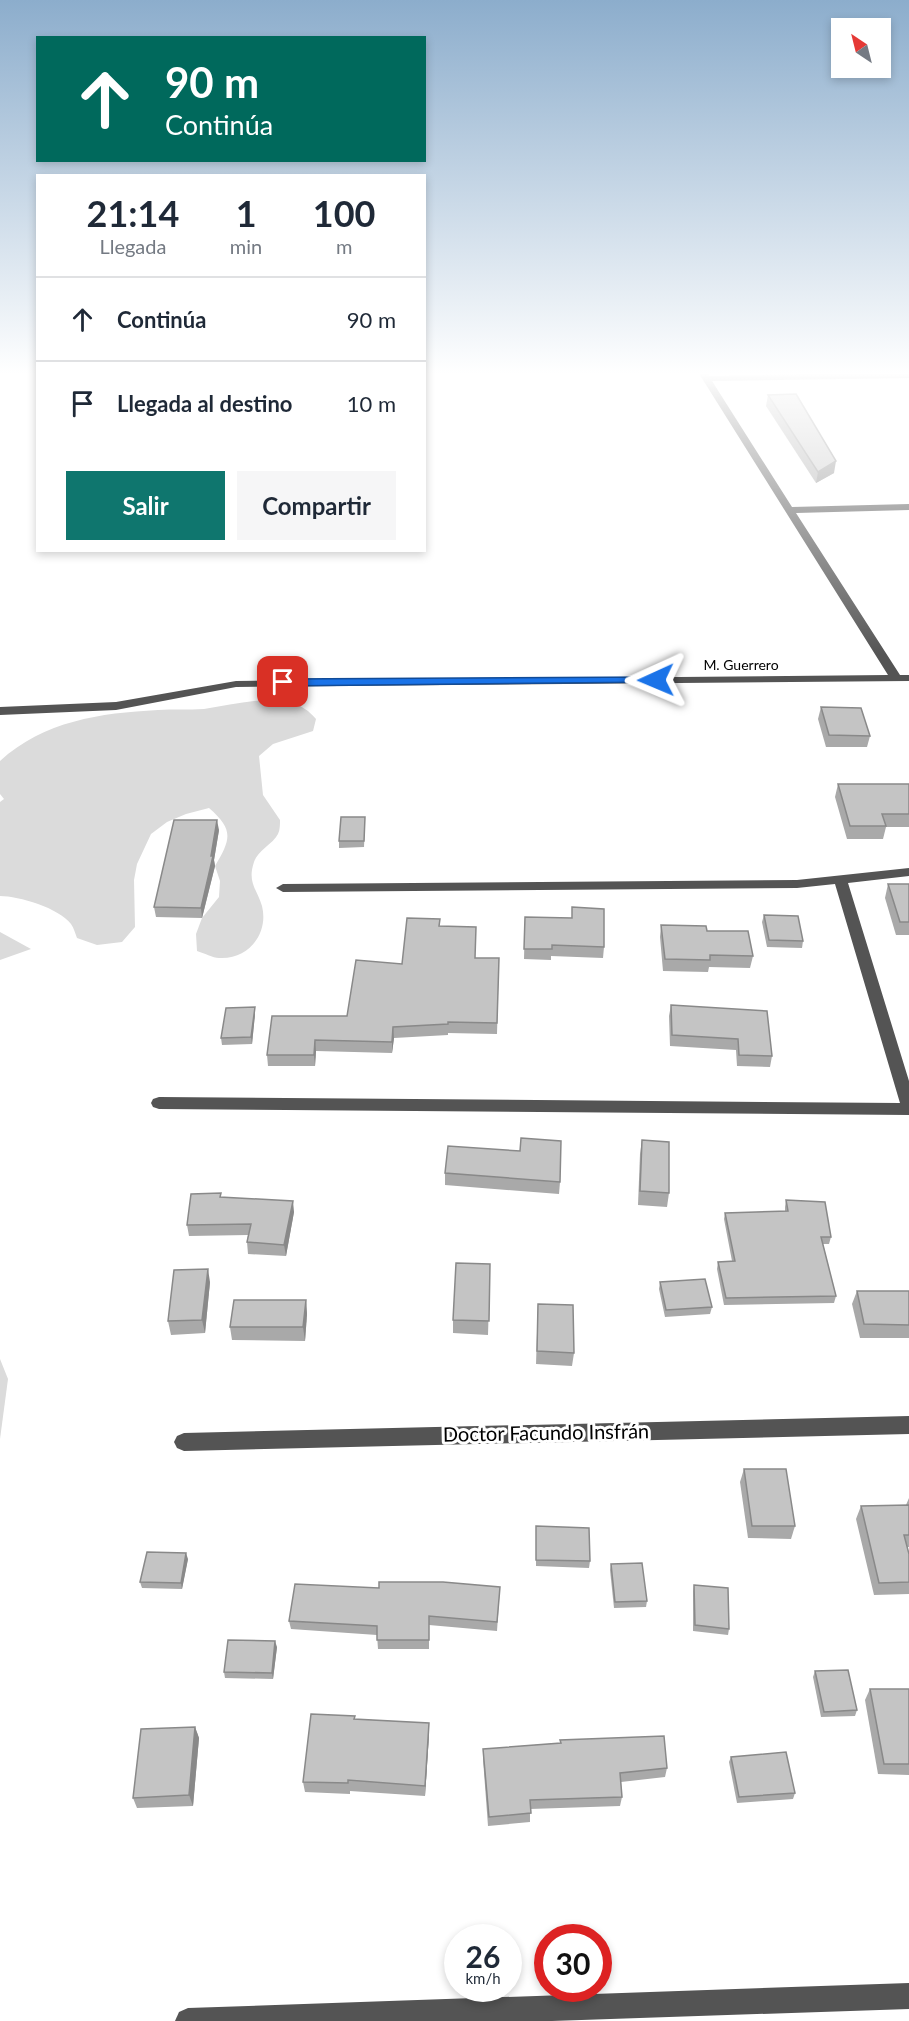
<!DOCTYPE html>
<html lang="es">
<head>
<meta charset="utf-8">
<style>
	:root { --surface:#fff; --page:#f6f6f7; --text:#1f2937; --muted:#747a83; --line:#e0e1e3; --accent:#0f766e }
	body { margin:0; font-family:Lato,sans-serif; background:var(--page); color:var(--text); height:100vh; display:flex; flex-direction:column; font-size:22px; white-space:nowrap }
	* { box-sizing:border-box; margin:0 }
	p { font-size:20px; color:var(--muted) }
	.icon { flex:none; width:33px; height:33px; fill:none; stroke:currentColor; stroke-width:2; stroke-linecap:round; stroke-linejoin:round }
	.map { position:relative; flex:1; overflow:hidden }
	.details { position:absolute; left:36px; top:174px; width:390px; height:378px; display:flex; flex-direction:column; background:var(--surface); border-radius:0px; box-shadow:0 3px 9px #0003 }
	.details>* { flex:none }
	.top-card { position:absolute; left:36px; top:36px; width:390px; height:126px; border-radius:0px; box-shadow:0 3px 9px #0003; background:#00695c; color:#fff; overflow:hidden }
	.needle { width:39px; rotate:325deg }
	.fabs { position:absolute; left:831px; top:18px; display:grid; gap:12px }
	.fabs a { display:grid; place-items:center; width:60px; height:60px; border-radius:0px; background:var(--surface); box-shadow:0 3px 9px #0003; font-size:30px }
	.speed { position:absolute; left:444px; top:1924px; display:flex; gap:12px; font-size:30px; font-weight:700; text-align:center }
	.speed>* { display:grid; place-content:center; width:78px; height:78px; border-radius:50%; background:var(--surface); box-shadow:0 3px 9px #0003; line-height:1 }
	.speed small { font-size:15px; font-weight:400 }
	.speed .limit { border:9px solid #d22; background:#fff; color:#111 }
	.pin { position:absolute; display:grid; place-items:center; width:51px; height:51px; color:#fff; margin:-26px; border-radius:12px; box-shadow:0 3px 9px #0006 }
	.me { position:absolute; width:66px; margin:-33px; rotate:269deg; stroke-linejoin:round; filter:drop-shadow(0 0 4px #0008) }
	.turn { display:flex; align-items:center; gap:21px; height:126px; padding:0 30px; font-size:27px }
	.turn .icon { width:78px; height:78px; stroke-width:2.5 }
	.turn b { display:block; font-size:42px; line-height:51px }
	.eta { display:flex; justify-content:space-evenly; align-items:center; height:102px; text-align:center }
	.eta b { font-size:36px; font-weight:700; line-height:42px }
	.cta { display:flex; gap:12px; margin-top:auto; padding:12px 30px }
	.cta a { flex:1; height:69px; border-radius:0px; background:var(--accent); color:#fff; font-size:24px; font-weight:700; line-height:69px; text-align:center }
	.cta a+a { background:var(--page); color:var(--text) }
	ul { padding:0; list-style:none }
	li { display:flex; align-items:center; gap:18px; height:84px; padding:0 30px; border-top:2px solid var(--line) }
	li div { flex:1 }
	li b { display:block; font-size:22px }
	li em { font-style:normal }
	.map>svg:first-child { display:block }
	.green { fill:#dbdbdb }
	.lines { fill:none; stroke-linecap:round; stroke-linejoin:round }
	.minor { fill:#545454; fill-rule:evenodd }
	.wall { fill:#a9a9a9 }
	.shaded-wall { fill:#898989 }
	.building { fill:#c4c4c4; stroke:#898989; stroke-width:1.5 }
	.route { fill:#1a73e8; stroke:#114b97; stroke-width:1.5 }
	.labels { text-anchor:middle; stroke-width:6; stroke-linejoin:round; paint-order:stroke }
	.far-street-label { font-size:14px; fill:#000; stroke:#fff }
	.near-street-label { font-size:20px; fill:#000; stroke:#fff }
</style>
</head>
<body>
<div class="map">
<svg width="909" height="2021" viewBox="0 0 909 2021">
	<rect width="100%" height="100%" fill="#fff"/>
	<g class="green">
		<path d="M267 700C288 702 302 702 316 719L313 731 273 744 259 756 263 795 280 820C280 824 280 830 278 834 273 844 258 850 254 862 247 883 257 889 262 906 269 934 248 960 219 958 213 958 204 953 197 951L196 934 202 918 219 897 220 881 215 866C231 839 234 830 209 808L186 814 167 822 151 834 137 864 134 880 135 927 122 942 97 945 77 938C75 933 74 928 71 924 59 908 19 896 0 896V802L4 799 0 794V761C44 721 100 713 158 710 173 709 188 710 204 709 225 706 245 701 267 700Z"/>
		<polygon points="0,932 31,949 0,960"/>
		<polygon points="0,1359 8,1379 0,1439"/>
	</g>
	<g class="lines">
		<g class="minor">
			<polygon points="698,372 706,372 709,376 909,372 909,378 712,381 792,507 909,504 909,510 796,513 900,675 909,675 909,681 236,687 116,710 0,715 0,707 116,702 236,681 888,675"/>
			<polygon points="909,868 909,876 848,883 909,1081 909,1115 159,1109 153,1107 151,1103 153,1099 159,1097 900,1103 835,884 797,888 283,892 276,888 283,884 797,880"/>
			<polygon points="909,1416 909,1434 184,1451 177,1448 174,1442 177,1436 184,1433"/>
			<polygon points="909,1983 909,2009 552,2021 175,2021 179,2012 188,2008"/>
		</g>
	</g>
	<g class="wall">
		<polygon points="768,395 834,473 816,483 766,406"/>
		<polygon points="821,707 870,736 867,747 826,747 818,719"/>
		<polygon points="838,784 909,784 909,827 886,827 883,839 847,839 835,797"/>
		<polygon points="365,824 364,847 339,848 339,841"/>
		<polygon points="219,830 214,860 215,866 202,918 156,917 154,907"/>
		<polygon points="888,884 909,884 909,935 896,935 885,898"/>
		<polygon points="572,907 604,947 603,958 551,956 551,960 524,959 525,917 572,918"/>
		<polygon points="764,915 803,941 802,948 767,947 762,922"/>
		<polygon points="661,925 707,931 753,956 750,968 709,967 708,972 663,971 660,937"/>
		<polygon points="440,926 475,958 499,958 497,1034 448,1033 448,1035 394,1038 392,1053 316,1051 315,1066 268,1066 267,1055 347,1016 402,964"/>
		<polygon points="671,1005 772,1056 770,1067 737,1066 736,1050 670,1046 669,1016"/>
		<polygon points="255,1014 252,1044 222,1045 221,1038"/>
		<polygon points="642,1140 669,1193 667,1207 638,1205 640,1154"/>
		<polygon points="445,1173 560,1182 559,1194 445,1185"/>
		<polygon points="221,1197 294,1212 286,1256 248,1254 247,1242 248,1235 189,1236 187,1225"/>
		<polygon points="786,1200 831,1237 829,1244 823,1244 836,1296 834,1303 724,1305 717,1269 718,1262 732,1261 724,1219 725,1213 785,1211 785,1207"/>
		<polygon points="490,1264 488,1335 453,1333 453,1320"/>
		<polygon points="210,1282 205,1333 171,1335 168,1321"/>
		<polygon points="660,1282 712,1307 710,1314 665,1317 659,1289"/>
		<polygon points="857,1291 909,1291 909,1338 860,1338 852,1304"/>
		<polygon points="306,1300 307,1314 305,1341 232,1340 230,1327"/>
		<polygon points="538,1304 574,1353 572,1366 536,1364"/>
		<polygon points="744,1469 795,1526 791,1539 748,1538 740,1482"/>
		<polygon points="909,1498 909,1547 907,1547 909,1554 909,1594 874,1595 856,1519 861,1506 906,1505"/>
		<polygon points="536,1526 590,1561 589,1568 536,1566"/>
		<polygon points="188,1559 182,1589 142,1588 140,1582"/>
		<polygon points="611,1564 647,1601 646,1607 614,1608 610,1570"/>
		<polygon points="694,1585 729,1629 728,1635 693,1631 693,1591"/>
		<polygon points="500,1587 497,1631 429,1625 429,1649 378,1649 377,1635 291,1629 289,1621 379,1588"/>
		<polygon points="277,1647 273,1679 225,1678 224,1672"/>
		<polygon points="815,1671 857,1710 855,1716 821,1717 813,1677"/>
		<polygon points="870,1689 909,1689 909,1775 878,1774 865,1700"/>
		<polygon points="355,1719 429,1723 429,1734 425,1796 350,1791 350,1794 305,1792 303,1782"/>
		<polygon points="195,1727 199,1738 193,1806 137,1808 133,1798"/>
		<polygon points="560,1740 667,1768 665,1777 621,1782 622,1797 620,1806 530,1809 530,1822 488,1826 483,1759 483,1749 560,1743"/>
		<polygon points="731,1757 795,1793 793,1799 737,1803 729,1762"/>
	</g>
	<g class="shaded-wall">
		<polygon points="836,461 834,473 816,483 818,472"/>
		<polygon points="217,820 219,830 214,860 215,866 202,918 201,908 211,856"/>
		<polygon points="255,1007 255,1014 252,1044 251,1037"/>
		<polygon points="393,1027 394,1038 392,1053 392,1042"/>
		<polygon points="315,1040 316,1051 315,1066 314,1055"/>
		<polygon points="293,1201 294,1212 286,1256 284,1245"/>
		<polygon points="208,1269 210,1282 205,1333 202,1320"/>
		<polygon points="306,1300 307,1314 305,1341 303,1327"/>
		<polygon points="186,1553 188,1559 182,1589 181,1583"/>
		<polygon points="275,1641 277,1647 273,1679 272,1673"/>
		<polygon points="429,1723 429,1734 425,1796 425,1786"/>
		<polygon points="195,1727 199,1738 193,1806 189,1795"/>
	</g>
	<g class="building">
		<polygon points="796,394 836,461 818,472 768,395"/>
		<polygon points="821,707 861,708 870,736 829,735"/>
		<polygon points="838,784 909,784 909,814 882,814 886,826 850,826"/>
		<polygon points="341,817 365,817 364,841 339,841"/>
		<polygon points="174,820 217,820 211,856 213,856 201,908 154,907"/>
		<polygon points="888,884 909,884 909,922 900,922"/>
		<polygon points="572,907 604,909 604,947 552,945 552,949 524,949 525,917 572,918"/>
		<polygon points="764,915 798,916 803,941 769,940"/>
		<polygon points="407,918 440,919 439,926 476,927 475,958 499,958 497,1023 448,1022 448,1024 393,1027 392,1042 315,1040 314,1055 267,1055 272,1016 347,1016 356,960 402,964"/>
		<polygon points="661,925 706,926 707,931 748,931 753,956 710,955 710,960 665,959"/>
		<polygon points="671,1005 767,1011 772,1056 739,1055 738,1039 672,1035"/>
		<polygon points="255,1007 251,1037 221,1038 226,1008"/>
		<polygon points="521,1138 561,1141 560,1182 445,1173 448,1146 520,1151"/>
		<polygon points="642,1140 669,1142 669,1193 640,1191"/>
		<polygon points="221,1193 220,1197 293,1201 284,1245 247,1242 251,1224 187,1225 191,1194"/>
		<polygon points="786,1200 825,1202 831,1237 821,1237 836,1296 726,1298 718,1262 735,1261 725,1213 788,1211"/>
		<polygon points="456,1263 490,1264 489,1321 453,1320"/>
		<polygon points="208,1269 202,1320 168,1321 174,1270"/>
		<polygon points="705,1279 712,1307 666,1310 660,1282"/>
		<polygon points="857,1291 909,1291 909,1325 864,1324"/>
		<polygon points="234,1300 306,1300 303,1327 230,1327"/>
		<polygon points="538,1304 573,1305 574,1353 537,1351"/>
		<polygon points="744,1469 786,1469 795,1526 752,1526"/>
		<polygon points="909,1505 909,1535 904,1535 909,1554 909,1582 879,1583 861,1506"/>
		<polygon points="536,1526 589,1528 590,1561 536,1560"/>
		<polygon points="147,1552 186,1553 181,1583 140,1582"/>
		<polygon points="642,1563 647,1601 615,1602 611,1564"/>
		<polygon points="379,1582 443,1582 500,1587 497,1622 429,1616 429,1640 377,1640 377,1626 289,1621 295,1584 379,1588"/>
		<polygon points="694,1585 728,1588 729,1629 695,1625"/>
		<polygon points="228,1640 275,1641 272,1673 224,1672"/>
		<polygon points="848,1670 857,1710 824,1712 815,1671"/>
		<polygon points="870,1689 909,1689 909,1764 884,1764"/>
		<polygon points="311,1714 355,1716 354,1719 429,1723 425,1786 348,1780 348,1783 303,1782"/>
		<polygon points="195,1727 189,1795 133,1798 141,1729"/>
		<polygon points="664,1736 667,1768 620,1773 622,1797 530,1800 531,1813 489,1817 483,1749 561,1743 560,1740"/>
		<polygon points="786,1752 795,1793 739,1797 731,1757"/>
	</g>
	<linearGradient id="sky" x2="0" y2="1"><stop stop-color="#8cadcc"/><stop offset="0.57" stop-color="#fff"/><stop offset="1" stop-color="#fff" stop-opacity="0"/></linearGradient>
	<rect width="909" height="655" fill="url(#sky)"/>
	<polygon class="route" points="656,677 662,680 660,682 283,686 277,682 283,679"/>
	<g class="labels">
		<g class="far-street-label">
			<text x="741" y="670">M. Guerrero</text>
		</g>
		<g class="near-street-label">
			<text transform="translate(546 1433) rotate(-1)" y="7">Doctor Facundo Insfrán</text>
		</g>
	</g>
</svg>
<div class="fabs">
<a><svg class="needle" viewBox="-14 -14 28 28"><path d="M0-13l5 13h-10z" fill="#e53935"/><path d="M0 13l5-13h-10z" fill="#747a83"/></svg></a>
</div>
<div class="speed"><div>26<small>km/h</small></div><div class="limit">30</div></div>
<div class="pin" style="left:283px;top:682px;background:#d93025"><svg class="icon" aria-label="arrive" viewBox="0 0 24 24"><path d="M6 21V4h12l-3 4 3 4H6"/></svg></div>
<svg class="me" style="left:656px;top:680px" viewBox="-20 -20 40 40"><path d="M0-17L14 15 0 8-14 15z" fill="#1a73e8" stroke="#fff" stroke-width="4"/></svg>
<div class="top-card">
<div class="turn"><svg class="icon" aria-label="ahead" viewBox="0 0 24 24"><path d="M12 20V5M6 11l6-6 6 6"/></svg><div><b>90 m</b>Continúa</div></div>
</div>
<section class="details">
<div class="eta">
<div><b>21:14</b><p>Llegada</p></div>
<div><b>1</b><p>min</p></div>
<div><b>100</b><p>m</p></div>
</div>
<ul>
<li><svg class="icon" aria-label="ahead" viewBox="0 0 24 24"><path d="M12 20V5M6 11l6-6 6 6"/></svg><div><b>Continúa</b></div><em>90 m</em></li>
<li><svg class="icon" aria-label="arrive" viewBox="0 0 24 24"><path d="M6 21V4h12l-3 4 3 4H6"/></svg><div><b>Llegada al destino</b></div><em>10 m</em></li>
</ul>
<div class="cta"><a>Salir</a><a>Compartir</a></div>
</section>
</div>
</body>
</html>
